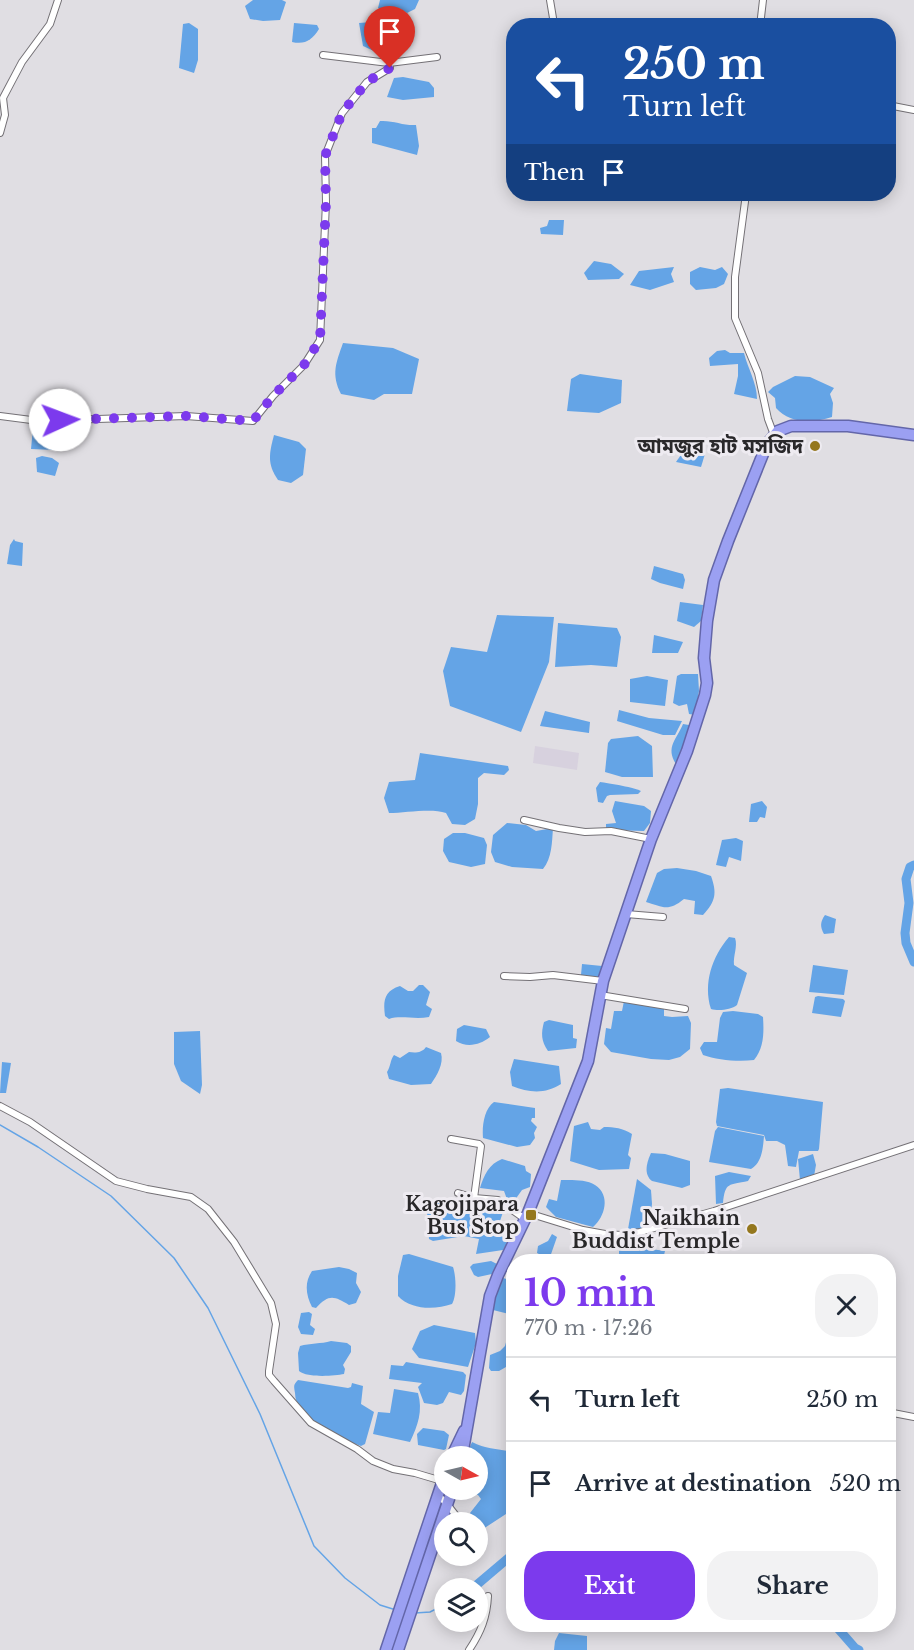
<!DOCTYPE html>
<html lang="en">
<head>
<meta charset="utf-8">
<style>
	:root { --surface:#fff; --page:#f2f2f3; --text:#1f2937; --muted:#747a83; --line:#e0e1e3; --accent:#7c3aed }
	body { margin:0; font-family:"Libre Baskerville","Noto Sans Bengali",serif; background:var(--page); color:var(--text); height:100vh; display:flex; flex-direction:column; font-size:22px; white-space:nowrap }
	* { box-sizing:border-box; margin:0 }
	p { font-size:20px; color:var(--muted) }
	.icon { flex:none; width:33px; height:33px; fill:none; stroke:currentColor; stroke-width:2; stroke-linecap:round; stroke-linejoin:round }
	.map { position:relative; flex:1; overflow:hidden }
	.drawer { position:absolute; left:506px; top:1254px; width:390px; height:378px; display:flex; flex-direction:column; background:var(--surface); border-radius:24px; box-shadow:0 3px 15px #0003 }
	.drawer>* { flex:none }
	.hud { position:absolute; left:506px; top:18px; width:390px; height:183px; border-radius:24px; box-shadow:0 3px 15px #0003; background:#1a4fa0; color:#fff; overflow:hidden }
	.needle { width:39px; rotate:98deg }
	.tools { position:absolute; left:434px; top:1446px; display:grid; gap:12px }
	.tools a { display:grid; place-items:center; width:54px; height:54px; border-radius:50%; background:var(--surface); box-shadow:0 3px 15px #0003; font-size:30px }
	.pin { position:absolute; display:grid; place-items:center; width:51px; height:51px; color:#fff; margin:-62px -26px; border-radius:50% 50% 50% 0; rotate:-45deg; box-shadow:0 0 6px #0007 }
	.pin .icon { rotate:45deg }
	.me { position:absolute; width:66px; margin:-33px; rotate:88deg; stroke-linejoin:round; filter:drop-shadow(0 0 4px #0008) }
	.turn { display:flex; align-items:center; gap:21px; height:126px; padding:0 18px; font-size:27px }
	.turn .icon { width:78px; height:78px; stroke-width:2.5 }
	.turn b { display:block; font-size:42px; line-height:51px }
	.then { display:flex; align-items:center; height:57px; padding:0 18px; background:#0003; gap:12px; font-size:22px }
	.round { display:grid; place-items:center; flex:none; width:63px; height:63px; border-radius:24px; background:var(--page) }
	.head { display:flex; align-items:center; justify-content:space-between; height:102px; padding:0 18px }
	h1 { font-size:36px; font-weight:700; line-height:45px; color:var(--accent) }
	.cta { display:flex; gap:12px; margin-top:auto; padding:12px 18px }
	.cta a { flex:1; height:69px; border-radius:24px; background:var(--accent); color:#fff; font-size:24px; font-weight:700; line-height:69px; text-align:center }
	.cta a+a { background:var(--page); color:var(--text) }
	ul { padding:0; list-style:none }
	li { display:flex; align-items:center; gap:18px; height:84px; padding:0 18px; border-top:2px solid var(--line) }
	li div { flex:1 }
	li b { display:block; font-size:22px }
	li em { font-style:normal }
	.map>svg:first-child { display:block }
	.built { fill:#d7d1de }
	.water { fill:#64a4e6 }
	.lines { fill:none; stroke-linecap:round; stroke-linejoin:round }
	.stream { stroke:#64a4e6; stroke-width:1.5 }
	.river { stroke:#64a4e6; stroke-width:9 }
	.minor-casing { stroke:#747176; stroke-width:8 }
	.trunk-casing { stroke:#6366a9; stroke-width:13 }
	.minor { stroke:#fff; stroke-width:6 }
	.trunk { stroke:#9ba0f2; stroke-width:10 }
	.route { stroke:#7c3aed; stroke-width:10; stroke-dasharray:0 18 }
	.poi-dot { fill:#94771e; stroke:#eeebf1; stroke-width:2 }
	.labels { text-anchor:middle; stroke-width:6; stroke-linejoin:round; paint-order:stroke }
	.poi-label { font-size:20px; font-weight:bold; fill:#29282a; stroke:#eeebf1; text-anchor:end }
</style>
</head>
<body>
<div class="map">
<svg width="914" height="1650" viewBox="0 0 914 1650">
	<rect width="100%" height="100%" fill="#e0dee3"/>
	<polygon class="built" points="535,746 579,753 577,770 533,763"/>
	<g class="water">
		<polygon points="253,0 282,0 286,2 280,20 263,21 250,19 245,6"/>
		<polygon points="380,0 419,0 415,9 407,13 399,8 385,12 378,8"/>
		<polygon points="384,21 401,38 391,55 376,52 363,46 359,23"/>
		<polygon points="189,23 198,29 198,60 194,73 179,68 183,24"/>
		<path d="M294 23 317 25 319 29C312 40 305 45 292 42Z"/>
		<polygon points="403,77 429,82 434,88 434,97 403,100 387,97 394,78"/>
		<path d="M380 121C393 120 404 126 416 125L419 146 417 155 372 143V128H376Z"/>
		<polygon points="549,220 564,220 563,235 541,234 540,228 547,226"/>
		<polygon points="594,261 611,264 624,274 619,279 588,280 584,273"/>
		<polygon points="674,267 671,274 674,282 650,290 630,285 639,271"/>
		<polygon points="700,267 715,270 722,267 728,274 724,284 716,288 696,290 690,284 690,272"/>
		<path d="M343 343 393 348 419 359 412 394H384L374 400 341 394C331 374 336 363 343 343Z"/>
		<path d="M725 350 730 353H744C748 369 757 383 757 399L734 394 738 376V364L710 366 709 358 717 351Z"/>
		<polygon points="580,374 622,380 621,403 599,413 567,411 571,379"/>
		<path d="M795 376 810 377 834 388 830 394 833 403 832 417C812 423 790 424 776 408L775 398 768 392 773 387Z"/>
		<polygon points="33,428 67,428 67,440 54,450 31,449"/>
		<path d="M274 435 299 442 306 449 303 475 291 483 278 480C267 464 269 454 274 435Z"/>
		<polygon points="683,452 694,452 705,454 701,467 676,462"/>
		<polygon points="42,456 52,458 59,463 55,476 37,472 36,458"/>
		<polygon points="14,539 15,541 23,543 22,566 7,564 10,545"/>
		<polygon points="654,566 683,574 685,580 683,589 660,583 651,579"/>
		<polygon points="680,602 703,605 701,621 694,627 677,621"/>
		<polygon points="497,615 554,617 549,662 521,732 450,706 443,671 451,647 487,652"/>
		<polygon points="558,623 617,628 621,637 617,667 591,665 555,667"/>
		<polygon points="654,635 683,642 678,653 652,653"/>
		<polygon points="681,674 698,674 699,691 695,715 689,714 687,704 679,706 673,703 677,676"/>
		<polygon points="647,676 668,680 665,706 630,702 630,679"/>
		<polygon points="619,710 649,718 682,721 675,735 663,735 617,721"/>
		<polygon points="545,711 590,722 589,733 540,726"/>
		<path d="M683 724 689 725V733L676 764C665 747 677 739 683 724Z"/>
		<polygon points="638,736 652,746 653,777 622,777 605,772 608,743 611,739"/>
		<path d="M420 753 508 766 509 770 504 775 484 773 478 778V804L475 819 465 825 452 824 446 813C431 808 406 813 389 813L384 798 389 782 415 780Z"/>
		<path d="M600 782C608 783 637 788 641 791L638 794 610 795 607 796 603 803 598 802 596 788Z"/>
		<polygon points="615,801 644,806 651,811 650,823 644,831 606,830 606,824 616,823 612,811"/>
		<polygon points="762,801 767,807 765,818 760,817 757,822 749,822 751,804"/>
		<path d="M507 823 526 825 536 831 553 828C552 842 552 858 543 869L512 867 495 862 491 852 493 835Z"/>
		<polygon points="453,833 465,833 484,838 487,845 485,864 471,867 449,862 443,851 444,839"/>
		<polygon points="736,838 743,841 741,861 729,857 726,867 716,865 722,840"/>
		<path d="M677 868 696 871 711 876C717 893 716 901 703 915L694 914 695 901 684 899C668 912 663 907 646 902L657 873 664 869Z"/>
		<path d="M825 915 836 919 834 933 824 934C820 927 820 922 825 915Z"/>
		<path d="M729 937 735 938C738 946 733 956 734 965L747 973 737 1005C731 1010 718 1011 711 1009 703 983 712 957 729 937Z"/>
		<polygon points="582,964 602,966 601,975 598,977 581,975"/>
		<polygon points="813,965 848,970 844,995 809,992"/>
		<path d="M419 985H423L430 992 426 1005 432 1009 429 1017C415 1020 401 1015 389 1019L385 1016C383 1001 384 991 400 986L408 991H413Z"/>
		<polygon points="818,996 843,999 845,1001 841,1017 812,1013 815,997"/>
		<polygon points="624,1001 664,1009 664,1016 672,1017 688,1016 691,1023 690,1049 680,1057 669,1060 651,1059 611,1052 604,1044 606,1028 611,1029 614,1011 622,1011"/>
		<path d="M733 1011 758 1014 763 1017C764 1033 764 1048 754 1060 738 1062 717 1060 703 1055L700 1048 704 1042H717L720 1018 723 1012Z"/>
		<path d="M549 1020 573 1025V1038L577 1039 576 1048 548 1051C541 1041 541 1033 544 1022Z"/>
		<path d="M464 1025 486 1029 490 1037C480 1045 467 1048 456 1041L457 1029Z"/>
		<polygon points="200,1031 202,1085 200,1094 181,1081 174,1064 174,1032"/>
		<path d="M426 1047 441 1053C444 1064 437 1075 431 1084L411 1085 389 1079 387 1072C391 1066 390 1060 394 1055L400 1058 409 1052C415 1053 422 1053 426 1047Z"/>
		<path d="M514 1059 559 1066 561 1084C546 1094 529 1093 512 1086L510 1072Z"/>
		<polygon points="2,1062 11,1063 6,1093 0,1093"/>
		<polygon points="728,1088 823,1102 819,1149 818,1151 799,1151 796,1167 788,1166 785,1145 777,1141 766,1141 764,1135 717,1126 716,1122 720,1089"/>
		<path d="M494 1102 535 1108V1118H532L531 1121 537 1127 534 1133 535 1138 530 1145 517 1147 483 1138C482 1126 484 1109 494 1102Z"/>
		<path d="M588 1122 591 1129 600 1130 604 1127C614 1127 623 1128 632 1134L628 1155 631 1158 629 1169 599 1170 570 1161 574 1126Z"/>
		<path d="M718 1127 764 1136C763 1148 762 1163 751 1169L709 1162 715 1131Z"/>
		<path d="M651 1153 665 1154 690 1161V1185L682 1188 652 1181C643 1174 647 1162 651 1153Z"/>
		<polygon points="813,1154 816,1165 814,1176 800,1180 798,1159"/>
		<path d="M502 1159 525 1166 526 1171 531 1174 530 1187 522 1190 512 1204 508 1202 504 1191 480 1188C484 1175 489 1164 502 1159Z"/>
		<path d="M729 1172 751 1176 748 1181C729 1185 725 1182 723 1203L716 1204 715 1176Z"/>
		<polygon points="637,1179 651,1190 652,1204 649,1228 629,1230 628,1229"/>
		<path d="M561 1180C570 1180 586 1179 595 1185 611 1195 605 1217 593 1227L556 1217 546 1207 549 1199 557 1201Z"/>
		<polygon points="444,1201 449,1207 457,1207 465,1211 483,1207 489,1213 498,1210 503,1212 497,1230 507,1243 503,1250 476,1254 479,1239 464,1236 433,1241 429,1239 427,1212 437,1203"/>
		<polygon points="552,1234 557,1237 550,1257 547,1258 537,1253 538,1246 548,1241"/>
		<polygon points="630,1246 665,1251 663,1259 665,1261 619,1261 619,1251 621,1247"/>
		<path d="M409 1254 453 1267C456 1276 457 1295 452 1304 435 1310 411 1310 398 1296V1276L403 1255Z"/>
		<polygon points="491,1261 497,1264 492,1274 478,1277 474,1275 470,1267 473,1264"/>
		<path d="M339 1267 349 1269 357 1273 356 1283 361 1292 356 1303 349 1305C334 1296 329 1294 316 1308L312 1307C306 1295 304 1283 312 1271Z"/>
		<polygon points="503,1278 513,1281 513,1315 493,1310 498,1286"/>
		<polygon points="309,1312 312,1314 310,1325 315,1329 313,1335 301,1334 298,1327 301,1313"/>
		<polygon points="434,1325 475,1333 476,1343 468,1367 419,1358 412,1349 420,1331"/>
		<polygon points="510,1327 513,1328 513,1370 506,1367 499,1371 491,1371 489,1368 490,1355 500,1351 505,1346"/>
		<path d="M331 1341 347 1343 351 1346V1352L343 1365 345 1369 344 1374C334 1376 307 1378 299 1371L298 1353 300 1346C310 1343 321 1344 331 1341Z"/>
		<polygon points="406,1362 463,1372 466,1375 464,1391 461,1395 449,1392 443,1403 437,1405 424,1403 418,1387 422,1383 389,1379 391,1365 403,1366"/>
		<path d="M298 1380 348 1388 351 1387 352 1383 363 1386 361 1404 374 1412 365 1444 361 1446C339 1438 295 1418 295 1393 294 1386 293 1385 298 1380Z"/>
		<path d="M394 1389 418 1393C423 1411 418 1425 410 1442L373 1434 378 1412 390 1413Z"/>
		<polygon points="423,1428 444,1431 449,1435 446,1449 444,1450 418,1445 417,1434"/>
		<path d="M472 1442C486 1449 498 1449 513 1452V1504L506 1514 483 1529 477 1526 470 1513 481 1499 478 1495 462 1490H477V1456H466Z"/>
		<polygon points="559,1633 587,1636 587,1650 554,1650 555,1641"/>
	</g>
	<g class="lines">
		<g class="stream">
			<polyline points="0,1125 38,1147 111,1196 174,1258 208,1308 260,1414 314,1546 345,1578 380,1605 396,1610"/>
			<polyline points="415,1613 430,1612 444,1605"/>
		</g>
		<g class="river">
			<polyline points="914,865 910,867 906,879 909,903 905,933 906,943 914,962"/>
			<polyline points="473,1588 513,1554"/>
			<polyline points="834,1624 855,1648 859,1650"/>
		</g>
		<defs>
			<g id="minor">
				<polyline points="550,0 553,18"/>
				<polyline points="760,26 763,0"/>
				<polyline points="323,55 389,63"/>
				<polyline points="888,105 914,110"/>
				<polyline points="0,133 5,115 3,98 22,62 50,24 58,0"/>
				<polyline points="746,194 735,277 735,318 758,373 768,419 774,435"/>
				<polyline points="0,416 39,421 186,416 253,421 273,396 304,365 320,340 326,202 325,156 342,113 367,82 390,68 389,63 437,57"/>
				<polyline points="524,820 559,828 585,832 611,831 651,839"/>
				<polyline points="626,914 663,917"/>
				<polyline points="504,976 530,977 553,975 603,981"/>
				<polyline points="600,995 685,1009"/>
				<polyline points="0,1106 30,1122 116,1181 147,1189 191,1197 208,1209 234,1242 271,1303 276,1324 269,1371 269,1375 274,1381 311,1423 357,1449 373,1461 393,1469 415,1473 442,1481"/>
				<polyline points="451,1139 479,1144 481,1146 474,1198"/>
				<polyline points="458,1193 474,1198 498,1200 525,1219"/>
				<polyline points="528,1213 583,1230 605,1234 622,1235 640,1232 714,1211 914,1145"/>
				<polyline points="888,1412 914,1417"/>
				<polyline points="438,1495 447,1504 461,1522"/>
				<polyline points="477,1551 478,1553"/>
				<path d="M469 1650C481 1632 487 1617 488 1596"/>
			</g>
			<g id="trunk">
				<polyline points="452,1456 464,1431"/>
				<polyline points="462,1456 490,1296 498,1275 528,1213 588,1061 603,981 651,839 687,751 705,695 707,683 704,658 707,621 714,580 728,541 767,444 778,431 791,426 848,426 914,435"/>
				<polyline points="386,1650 444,1477"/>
				<polyline points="398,1650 452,1490"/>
			</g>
		</defs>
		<use href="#minor" class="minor-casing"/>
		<use href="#trunk" class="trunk-casing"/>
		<use href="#minor" class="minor"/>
		<use href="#trunk" class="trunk"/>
	</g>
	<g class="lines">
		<polyline class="route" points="60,420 186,416 253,421 273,396 304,365 320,340 326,202 325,156 342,113 367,82 390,68"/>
	</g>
	<g class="poi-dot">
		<circle cx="815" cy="446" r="6"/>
		<rect x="525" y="1209" width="12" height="12" rx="3"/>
		<circle cx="752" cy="1229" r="6"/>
	</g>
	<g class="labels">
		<g class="poi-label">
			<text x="803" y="453">আমজুর হাট মসজিদ</text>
			<text x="519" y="1211">Kagojipara<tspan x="519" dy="23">Bus Stop</tspan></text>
			<text x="740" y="1225">Naikhain<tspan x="740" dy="23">Buddist Temple</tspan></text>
		</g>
	</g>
</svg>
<div class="tools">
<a><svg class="needle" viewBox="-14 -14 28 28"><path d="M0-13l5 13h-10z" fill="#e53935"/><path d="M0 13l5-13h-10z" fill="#747a83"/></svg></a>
<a><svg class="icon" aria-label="search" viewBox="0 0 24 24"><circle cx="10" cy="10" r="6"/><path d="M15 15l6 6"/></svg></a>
<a><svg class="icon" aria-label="layers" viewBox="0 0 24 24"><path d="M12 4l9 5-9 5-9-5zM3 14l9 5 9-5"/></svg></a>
</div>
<div class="pin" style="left:390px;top:68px;background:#d93025"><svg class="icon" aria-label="arrive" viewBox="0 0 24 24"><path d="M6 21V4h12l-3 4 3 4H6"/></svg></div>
<svg class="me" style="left:60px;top:420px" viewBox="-20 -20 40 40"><circle r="19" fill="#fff"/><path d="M0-13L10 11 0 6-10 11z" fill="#7c3aed"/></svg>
<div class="hud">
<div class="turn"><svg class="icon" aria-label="left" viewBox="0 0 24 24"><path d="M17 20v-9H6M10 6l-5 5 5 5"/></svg><div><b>250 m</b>Turn left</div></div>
<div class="then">Then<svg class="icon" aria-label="arrive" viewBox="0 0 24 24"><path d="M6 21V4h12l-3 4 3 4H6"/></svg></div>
</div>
<section class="drawer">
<div class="head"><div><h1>10 min</h1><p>770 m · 17:26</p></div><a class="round"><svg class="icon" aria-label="close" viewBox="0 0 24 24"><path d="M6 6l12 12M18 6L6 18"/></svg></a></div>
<ul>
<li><svg class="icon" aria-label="left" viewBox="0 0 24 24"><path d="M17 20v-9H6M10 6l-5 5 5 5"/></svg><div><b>Turn left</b></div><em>250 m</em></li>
<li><svg class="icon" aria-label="arrive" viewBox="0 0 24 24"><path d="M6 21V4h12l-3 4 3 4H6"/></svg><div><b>Arrive at destination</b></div><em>520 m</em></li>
</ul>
<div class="cta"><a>Exit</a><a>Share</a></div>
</section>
</div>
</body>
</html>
